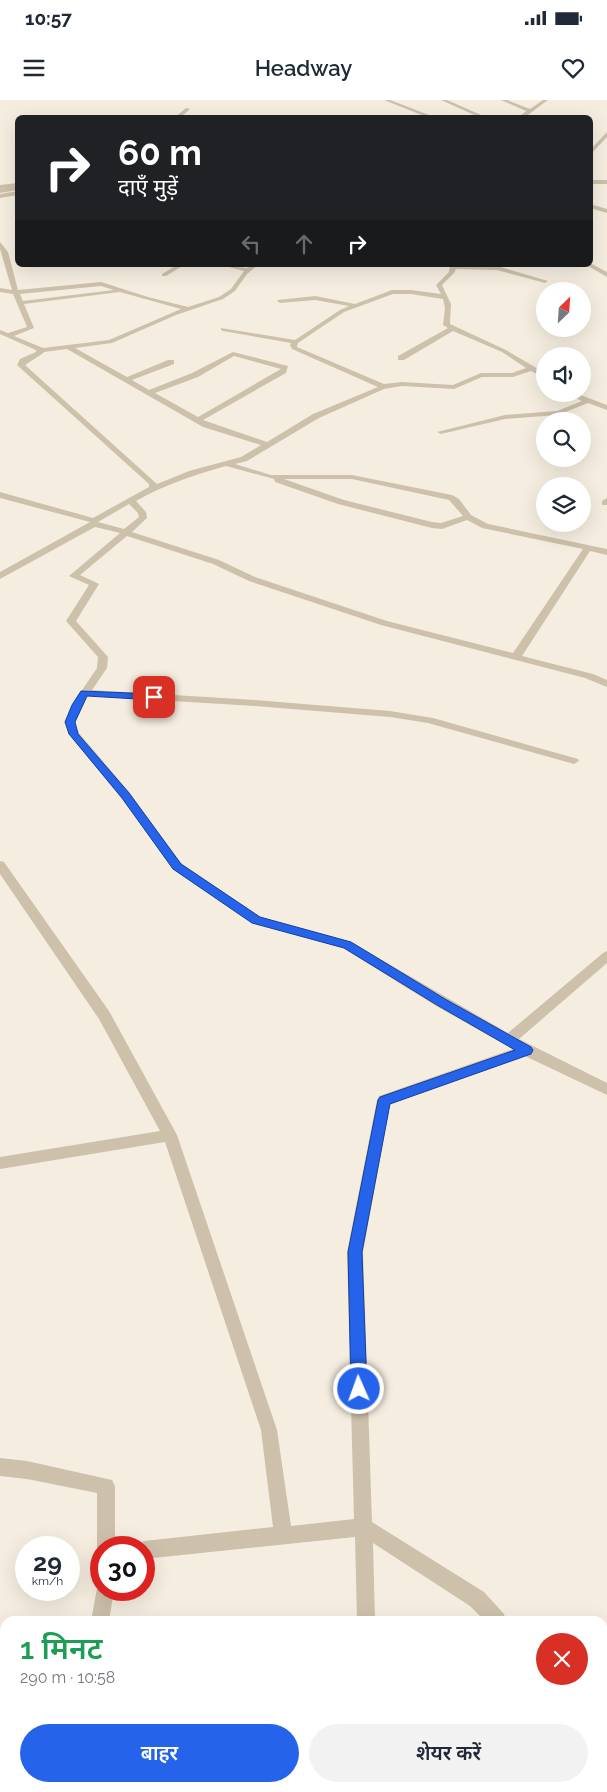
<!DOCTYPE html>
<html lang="hi">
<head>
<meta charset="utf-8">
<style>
	:root { --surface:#fff; --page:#f2f2f3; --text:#1f2937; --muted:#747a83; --accent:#2563eb }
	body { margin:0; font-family:Raleway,"Noto Sans Devanagari",sans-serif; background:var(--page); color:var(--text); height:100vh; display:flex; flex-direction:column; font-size:19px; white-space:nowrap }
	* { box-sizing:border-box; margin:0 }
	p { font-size:16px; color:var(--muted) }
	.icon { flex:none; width:28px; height:28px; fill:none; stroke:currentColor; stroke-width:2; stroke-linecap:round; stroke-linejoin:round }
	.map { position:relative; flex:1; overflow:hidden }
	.side { position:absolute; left:0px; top:1516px; width:608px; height:176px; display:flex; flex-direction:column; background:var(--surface); border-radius:15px 15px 0 0; box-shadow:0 5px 20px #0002 }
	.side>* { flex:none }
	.top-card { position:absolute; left:15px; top:15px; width:578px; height:152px; border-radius:8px; box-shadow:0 5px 20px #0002; background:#202124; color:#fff; overflow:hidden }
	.needle { width:32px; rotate:25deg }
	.fabs { position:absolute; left:536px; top:182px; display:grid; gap:10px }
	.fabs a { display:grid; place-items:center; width:55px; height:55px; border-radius:50%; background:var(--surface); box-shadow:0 5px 20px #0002; font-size:25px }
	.speed { position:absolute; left:15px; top:1436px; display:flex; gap:10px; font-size:25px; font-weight:700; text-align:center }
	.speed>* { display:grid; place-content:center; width:65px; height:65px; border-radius:50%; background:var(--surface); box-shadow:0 5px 20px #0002; line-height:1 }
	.speed small { font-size:12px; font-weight:400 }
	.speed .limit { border:8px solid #d22; background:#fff; color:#111 }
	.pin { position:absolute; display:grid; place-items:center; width:42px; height:42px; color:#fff; margin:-21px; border-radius:10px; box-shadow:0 2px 8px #0006 }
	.me { position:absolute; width:55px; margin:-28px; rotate:358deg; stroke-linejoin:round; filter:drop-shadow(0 0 4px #0008) }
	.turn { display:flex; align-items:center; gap:18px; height:105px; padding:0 20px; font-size:22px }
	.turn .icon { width:65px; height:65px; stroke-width:2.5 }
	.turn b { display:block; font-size:35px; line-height:42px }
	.lanes { display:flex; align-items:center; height:48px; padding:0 20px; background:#0003; justify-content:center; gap:25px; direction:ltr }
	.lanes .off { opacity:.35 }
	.round { display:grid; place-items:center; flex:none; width:52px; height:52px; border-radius:26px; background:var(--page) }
	.summary { display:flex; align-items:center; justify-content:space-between; height:85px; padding:0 20px }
	h1 { font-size:30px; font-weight:600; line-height:38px; color:#1e9e55 }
	.cta { display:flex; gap:10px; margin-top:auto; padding:10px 20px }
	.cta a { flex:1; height:58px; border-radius:30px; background:var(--accent); color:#fff; font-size:20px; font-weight:600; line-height:58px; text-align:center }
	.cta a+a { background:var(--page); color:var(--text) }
	.status { display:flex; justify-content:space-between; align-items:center; height:35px; padding:0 25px; background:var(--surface); direction:ltr }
	.status svg { height:14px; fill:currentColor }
	header { display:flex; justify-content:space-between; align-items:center; height:65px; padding:0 20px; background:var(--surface); font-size:22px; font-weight:600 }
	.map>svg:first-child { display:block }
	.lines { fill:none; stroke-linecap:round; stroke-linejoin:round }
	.minor { fill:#cec1ab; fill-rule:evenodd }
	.tertiary { fill:#cec1ab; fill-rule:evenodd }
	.route { fill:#2563eb; stroke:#184099 }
</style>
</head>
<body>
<div class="status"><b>10:57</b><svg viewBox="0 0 49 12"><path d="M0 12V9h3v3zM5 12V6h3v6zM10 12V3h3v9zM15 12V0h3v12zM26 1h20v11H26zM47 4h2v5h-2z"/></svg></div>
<header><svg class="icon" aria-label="menu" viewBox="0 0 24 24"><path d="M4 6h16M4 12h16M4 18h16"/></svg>Headway<svg class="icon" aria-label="heart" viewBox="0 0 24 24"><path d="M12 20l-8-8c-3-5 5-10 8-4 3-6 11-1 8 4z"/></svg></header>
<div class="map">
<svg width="607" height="1692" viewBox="0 0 607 1692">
	<rect width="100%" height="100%" fill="#f5eee0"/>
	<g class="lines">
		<g class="minor">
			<polygon points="384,0 390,0 437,18 429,18"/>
			<polygon points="441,0 447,0 488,18 481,18"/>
			<polygon points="501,0 507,0 530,9 543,0 548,0 524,18 518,18 526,11"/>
			<polygon points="186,8 190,9 180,18 174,18"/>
			<polygon points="607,32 607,37 590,55 590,50"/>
			<polygon points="18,83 18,87 0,89 0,85"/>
			<polygon points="18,91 18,95 0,98 0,94"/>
			<polygon points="590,104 607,109 607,113 590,108"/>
			<path d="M0 142 8 152 18 190 101 182 148 197 188 207 219 197 231 189 244 171 221 165 247 168 251 165H258L247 174 235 191 223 199 176 215 112 243 75 248 127 277 168 260H174V264L132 280 149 290 192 273 233 252 288 266 286 273 203 320 267 342 313 314 378 287 292 249 290 245 291 243 223 231 221 230V228L295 240 340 210 349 206 315 200 280 203 277 201 278 200 315 196 355 204 392 190H411L441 194 436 185 449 172 450 165 497 166 548 181 545 183 497 170 456 169 454 173 442 185 451 204 450 224 506 250 545 273V278L531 271 513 277H482L454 289 402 286 384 289 319 318 247 361 235 364 271 375H352L452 395 459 399 471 415 488 424 607 449V455L590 451 522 556 593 574 607 580V587L585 578 381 525 249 481 213 464 127 436 80 475 99 484 76 521 108 557 107 568 92 590 255 600 390 611 433 618 578 659 579 661 574 664 428 623 390 617 255 606 88 596 75 622 79 633 130 693 181 763 260 817 351 842 508 933 603 853 607 851V863L519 939 607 983V995L525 956 390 1004 363 1152 372 1422 484 1492 504 1514 506 1521H485L470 1506 373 1443 375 1521H357L355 1437 144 1459V1448H136L138 1444 144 1441 273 1427 261 1330 165 1042 0 1069V1057L160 1031 99 919 0 774V761L4 762 109 911 177 1035 277 1330 291 1426 354 1419 347 1152 377 1000 379 996 513 949 436 906 343 848 252 823 173 769 122 699 69 634 65 622 72 605 97 568 98 557 66 521 89 485 69 476 120 433 95 427 0 479V472L90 422 0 398V392L93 418 149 387V384L17 265 20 259 36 252V250L0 234V230L8 233 27 227 13 194 0 192V188L12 190 0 149ZM101 186 114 190 23 201 20 194ZM120 192 181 209 109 240 43 248 14 236 34 228 24 204ZM393 194H411L443 199 445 208 443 225 448 228 398 256V260H404L453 231 502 252 526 268 512 273H481L453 285 402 282 384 284 297 247 298 243 344 212ZM67 249 203 327 261 345 241 357 189 371 157 384 25 265 42 254 44 252ZM234 256 281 269 198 317 155 293 198 277ZM226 366 274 379 275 382 338 404 432 428 442 429 467 420 482 428 583 449 513 553 387 521 255 477 219 460 132 432 147 418 146 412 136 401C164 385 194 375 226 366ZM284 379H352L449 400 463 416 441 423 432 422 344 400ZM129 404 138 413 139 417 124 429 98 422Z"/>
			<polygon points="590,163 607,172 607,177 588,166 587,165 590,165"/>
			<polygon points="177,165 184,165 166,176 162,176 162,174"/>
			<polygon points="568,294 578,294 607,305 607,310 588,303 558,315 505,319 441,334 437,332 505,315 557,311 582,301"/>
			<polygon points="607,398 607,405 602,405 602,401"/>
			<polygon points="0,1358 27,1361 112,1380 115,1386 115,1448 101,1448 101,1455 97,1448 97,1393 27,1379 0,1376"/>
			<polygon points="101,1482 101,1490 114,1490 109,1521 91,1521 98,1483"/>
			<polygon points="602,1628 607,1630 607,1652 602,1650"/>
			<polygon points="65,1688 85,1688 84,1692 64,1692"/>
			<polygon points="366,1688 386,1688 387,1692 367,1692"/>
		</g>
		<g class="tertiary">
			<rect x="590" y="80" width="17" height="4"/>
			<polygon points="18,86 18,90 0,93 0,89"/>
		</g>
	</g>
	<polygon class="route" points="81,591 154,594 158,597 154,600 87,596 75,622 78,634 129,693 181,764 260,817 351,842 445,899 531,947 533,950 531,954 390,1004 362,1152 367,1289 364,1295 359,1297 354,1295 351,1289 348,1152 378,1000 380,997 515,950 437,905 344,848 252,823 173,769 122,698 69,634 65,622 72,605"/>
</svg>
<div class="fabs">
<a><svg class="needle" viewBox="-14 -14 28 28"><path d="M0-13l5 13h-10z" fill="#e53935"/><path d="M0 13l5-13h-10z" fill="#747a83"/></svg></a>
<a><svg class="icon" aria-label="sound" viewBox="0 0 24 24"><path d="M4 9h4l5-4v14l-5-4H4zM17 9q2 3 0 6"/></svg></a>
<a><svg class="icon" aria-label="search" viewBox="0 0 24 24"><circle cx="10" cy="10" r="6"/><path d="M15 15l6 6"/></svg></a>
<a><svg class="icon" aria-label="layers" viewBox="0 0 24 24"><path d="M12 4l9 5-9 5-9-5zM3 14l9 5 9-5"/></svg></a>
</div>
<div class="speed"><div>29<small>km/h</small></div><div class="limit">30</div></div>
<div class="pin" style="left:154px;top:597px;background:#d93025"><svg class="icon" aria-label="arrive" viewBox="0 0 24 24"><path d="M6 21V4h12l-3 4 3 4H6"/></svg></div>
<svg class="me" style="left:359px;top:1289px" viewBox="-20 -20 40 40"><circle r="17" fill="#2563eb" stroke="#fff" stroke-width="3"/><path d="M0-11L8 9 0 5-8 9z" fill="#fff"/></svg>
<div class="top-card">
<div class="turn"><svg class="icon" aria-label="right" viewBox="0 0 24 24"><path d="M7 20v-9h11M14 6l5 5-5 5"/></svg><div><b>60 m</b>दाएँ मुड़ें</div></div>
<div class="lanes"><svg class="icon off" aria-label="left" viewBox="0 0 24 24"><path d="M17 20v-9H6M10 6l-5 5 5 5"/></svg><svg class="icon off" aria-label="ahead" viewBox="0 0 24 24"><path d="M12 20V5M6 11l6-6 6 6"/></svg><svg class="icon" aria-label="right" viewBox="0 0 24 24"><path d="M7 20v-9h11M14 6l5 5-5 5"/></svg></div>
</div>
<section class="side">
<div class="summary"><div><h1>1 मिनट</h1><p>290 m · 10:58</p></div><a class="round" style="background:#d93025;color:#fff"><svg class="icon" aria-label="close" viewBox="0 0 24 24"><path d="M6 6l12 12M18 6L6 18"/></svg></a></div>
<div class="cta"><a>बाहर</a><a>शेयर करें</a></div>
</section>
</div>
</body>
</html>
